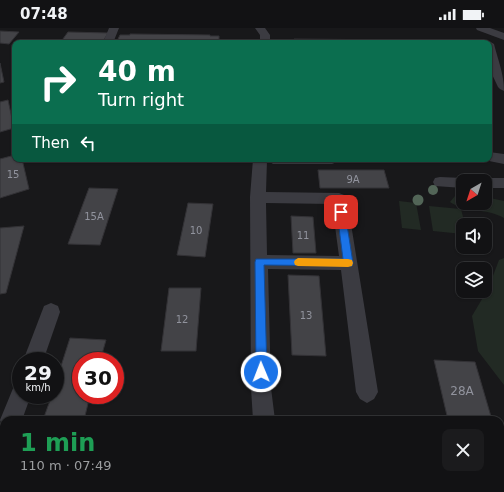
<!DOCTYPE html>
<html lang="en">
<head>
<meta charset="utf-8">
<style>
	:root { --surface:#121214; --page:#1b1b1d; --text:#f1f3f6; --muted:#9c9ea0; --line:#313234 }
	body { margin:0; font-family:"DejaVu Sans",sans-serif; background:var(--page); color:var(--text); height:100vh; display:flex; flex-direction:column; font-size:15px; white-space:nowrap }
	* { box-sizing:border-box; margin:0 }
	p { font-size:13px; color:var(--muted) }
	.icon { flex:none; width:22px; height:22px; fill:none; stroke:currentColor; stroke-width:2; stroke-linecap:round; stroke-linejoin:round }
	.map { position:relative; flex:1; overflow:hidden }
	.sheet { position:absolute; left:0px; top:388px; width:504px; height:76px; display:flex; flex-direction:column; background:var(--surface); border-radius:12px 12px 0 0; box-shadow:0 1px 3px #0004,0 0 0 1px var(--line) }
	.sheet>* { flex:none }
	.top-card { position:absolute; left:12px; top:12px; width:480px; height:122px; border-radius:8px; box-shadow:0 1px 3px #0004,0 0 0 1px var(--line); background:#0b6e4f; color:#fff; overflow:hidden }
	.needle { width:26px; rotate:219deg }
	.buttons { position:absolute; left:456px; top:146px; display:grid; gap:8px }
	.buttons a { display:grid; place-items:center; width:36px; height:36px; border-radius:8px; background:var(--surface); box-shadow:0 1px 3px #0004,0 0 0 1px var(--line); font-size:20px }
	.speed { position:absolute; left:12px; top:324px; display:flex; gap:8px; font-size:20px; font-weight:700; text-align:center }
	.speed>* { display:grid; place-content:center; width:52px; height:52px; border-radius:50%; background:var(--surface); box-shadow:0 1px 3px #0004,0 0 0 1px var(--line); line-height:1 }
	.speed small { font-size:10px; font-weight:400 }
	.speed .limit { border:6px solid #d22; background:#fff; color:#111 }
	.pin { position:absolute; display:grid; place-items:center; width:34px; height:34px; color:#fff; margin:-17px; border-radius:8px; box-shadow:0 2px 6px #0006 }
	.me { position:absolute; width:44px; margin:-22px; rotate:359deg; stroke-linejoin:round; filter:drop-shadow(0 0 3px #0008) }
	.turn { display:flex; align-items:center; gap:14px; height:84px; padding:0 20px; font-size:18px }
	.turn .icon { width:52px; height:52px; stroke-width:2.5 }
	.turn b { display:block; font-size:28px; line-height:34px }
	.then { display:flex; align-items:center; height:38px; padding:0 20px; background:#0003; gap:8px; font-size:15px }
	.round { display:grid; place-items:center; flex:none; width:42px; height:42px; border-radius:8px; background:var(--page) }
	.overview { display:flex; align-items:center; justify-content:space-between; height:68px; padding:0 20px }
	h1 { font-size:24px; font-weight:800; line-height:30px; color:#1e9e55 }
	.status { display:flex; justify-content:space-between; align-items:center; height:28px; padding:0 20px; background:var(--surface); direction:ltr }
	.status svg { height:11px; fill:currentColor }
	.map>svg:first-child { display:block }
	.green { fill:#222a24 }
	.building { fill:#434347; stroke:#333236 }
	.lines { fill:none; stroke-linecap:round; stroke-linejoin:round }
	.minor { fill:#3b3b41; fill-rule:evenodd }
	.tree { fill:#526557 }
	.route { fill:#1a73e8; stroke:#114b97 }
	.slow { fill:#f59e0b }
	.labels { text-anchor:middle; stroke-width:3; stroke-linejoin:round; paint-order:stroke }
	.number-label { font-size:10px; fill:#91939d }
	.near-number-label { font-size:12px; fill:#91939d }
</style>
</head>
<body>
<div class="status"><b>07:48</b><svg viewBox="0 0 49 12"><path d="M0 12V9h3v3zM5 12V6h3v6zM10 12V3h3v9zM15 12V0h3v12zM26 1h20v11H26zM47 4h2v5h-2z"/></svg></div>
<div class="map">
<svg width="504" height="464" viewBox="0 0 504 464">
	<rect width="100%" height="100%" fill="#18181a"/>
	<g class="green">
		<path d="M455 168H463V175H485V169L504 173V190C487 180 467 185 450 174Z"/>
		<polygon points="399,173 416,175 421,202 402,200"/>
		<polygon points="429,178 461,181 465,197 463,197 463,206 433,203"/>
		<polygon points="504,230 504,357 478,323 472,288 488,261 499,232"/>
	</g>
	<g class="building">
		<polygon points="0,3 19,4 9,16 0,15"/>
		<polygon points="68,4 108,5 102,15 60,15"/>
		<polygon points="130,6 210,7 210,8 219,8 219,15 116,15 120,7 130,7"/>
		<polygon points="294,11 405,12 406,15 294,15"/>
		<polygon points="0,35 4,54 0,55"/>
		<polygon points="8,72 14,100 0,104 0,74"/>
		<polygon points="15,127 15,131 22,131 29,161 0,170 0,131"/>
		<polygon points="318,142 384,142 389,160 320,160"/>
		<polygon points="89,160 118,161 100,217 68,216"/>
		<polygon points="188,175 213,176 205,229 177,227"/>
		<polygon points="291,188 313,189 316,225 293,225"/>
		<polygon points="24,198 6,265 0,266 0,200"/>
		<polygon points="288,247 319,248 326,328 292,327"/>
		<polygon points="169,260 201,260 196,323 161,323"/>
		<polygon points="70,310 106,312 100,333 81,333 81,367 90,367 84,392 43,392 52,367 55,367 55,357"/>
		<polygon points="434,332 475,334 492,392 448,392"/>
		<polygon points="500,421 504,435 504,454 500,453"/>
	</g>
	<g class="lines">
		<g class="minor">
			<polygon points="109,0 119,0 113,15 103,15"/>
			<polygon points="255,0 265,0 270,7 270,15 260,15 260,7"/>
			<polygon points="476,0 490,0 504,5 504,12 477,2"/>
			<path d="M489 13 494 16C498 32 504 46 504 63L500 61 498 59 489 40V15H484Z"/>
			<polygon points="489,124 504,126 504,136 484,132 483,131 489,131"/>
			<path d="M253 131H339L337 134 332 136H273L267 132 266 164 339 165 344 167 347 171 378 364 374 371 367 375 360 371 356 364 341 242 268 241 271 360 275 392H253L251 360 250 169ZM266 175 332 176 339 228 267 227Z"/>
			<polygon points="440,149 463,150 469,153 463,153 463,160 435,158 433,154 435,150"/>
			<polygon points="485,150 504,150 504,160 485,160 485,153 479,153"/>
			<polygon points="51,275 58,278 60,284 43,333 23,333 44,278"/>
			<polygon points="21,354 21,367 31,367 22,392 4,392 4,431 0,432 0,400 3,399 0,392 14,358"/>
			<polygon points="259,460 283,460 284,464 260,464"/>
		</g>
	</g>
	<g class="tree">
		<circle cx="433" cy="162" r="5"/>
		<circle cx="418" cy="172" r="5.5"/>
	</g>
	<polygon class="route" points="341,181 345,184 353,235 352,238 264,237 267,344 265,348 261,350 257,348 256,344 255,234 256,231 343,231 337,184"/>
	<polygon class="slow" points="298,230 348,231 352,232 353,235 352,238 348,239 298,238 295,237 294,234 295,232"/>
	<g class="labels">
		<g class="number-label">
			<text x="13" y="150">15</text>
			<text x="353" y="155">9А</text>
			<text x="94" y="192">15А</text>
			<text x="196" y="206">10</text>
			<text x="303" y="211">11</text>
			<text x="306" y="291">13</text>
			<text x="182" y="295">12</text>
		</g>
		<g class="near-number-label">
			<text x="462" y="367">28А</text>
		</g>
	</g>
</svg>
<div class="buttons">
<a><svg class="needle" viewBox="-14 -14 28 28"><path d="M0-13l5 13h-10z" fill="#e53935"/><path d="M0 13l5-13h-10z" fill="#9c9ea0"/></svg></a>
<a><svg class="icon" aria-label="sound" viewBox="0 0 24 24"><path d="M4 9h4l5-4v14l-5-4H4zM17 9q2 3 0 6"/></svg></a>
<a><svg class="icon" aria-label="layers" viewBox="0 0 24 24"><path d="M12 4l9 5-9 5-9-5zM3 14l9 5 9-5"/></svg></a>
</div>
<div class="speed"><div>29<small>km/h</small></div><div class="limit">30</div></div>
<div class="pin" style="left:341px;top:184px;background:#d93025"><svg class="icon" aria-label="arrive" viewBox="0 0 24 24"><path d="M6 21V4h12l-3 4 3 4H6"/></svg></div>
<svg class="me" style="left:261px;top:344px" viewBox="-20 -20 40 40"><circle r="17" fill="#1a73e8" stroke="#fff" stroke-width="3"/><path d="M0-11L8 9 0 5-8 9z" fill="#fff"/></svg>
<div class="top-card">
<div class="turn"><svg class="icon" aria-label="right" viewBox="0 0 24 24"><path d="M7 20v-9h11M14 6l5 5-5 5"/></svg><div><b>40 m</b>Turn right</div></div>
<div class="then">Then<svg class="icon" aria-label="left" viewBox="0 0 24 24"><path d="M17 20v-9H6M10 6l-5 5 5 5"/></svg></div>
</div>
<section class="sheet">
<div class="overview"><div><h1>1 min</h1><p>110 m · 07:49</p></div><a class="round"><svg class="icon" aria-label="close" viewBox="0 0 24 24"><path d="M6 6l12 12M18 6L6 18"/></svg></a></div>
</section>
</div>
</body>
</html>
